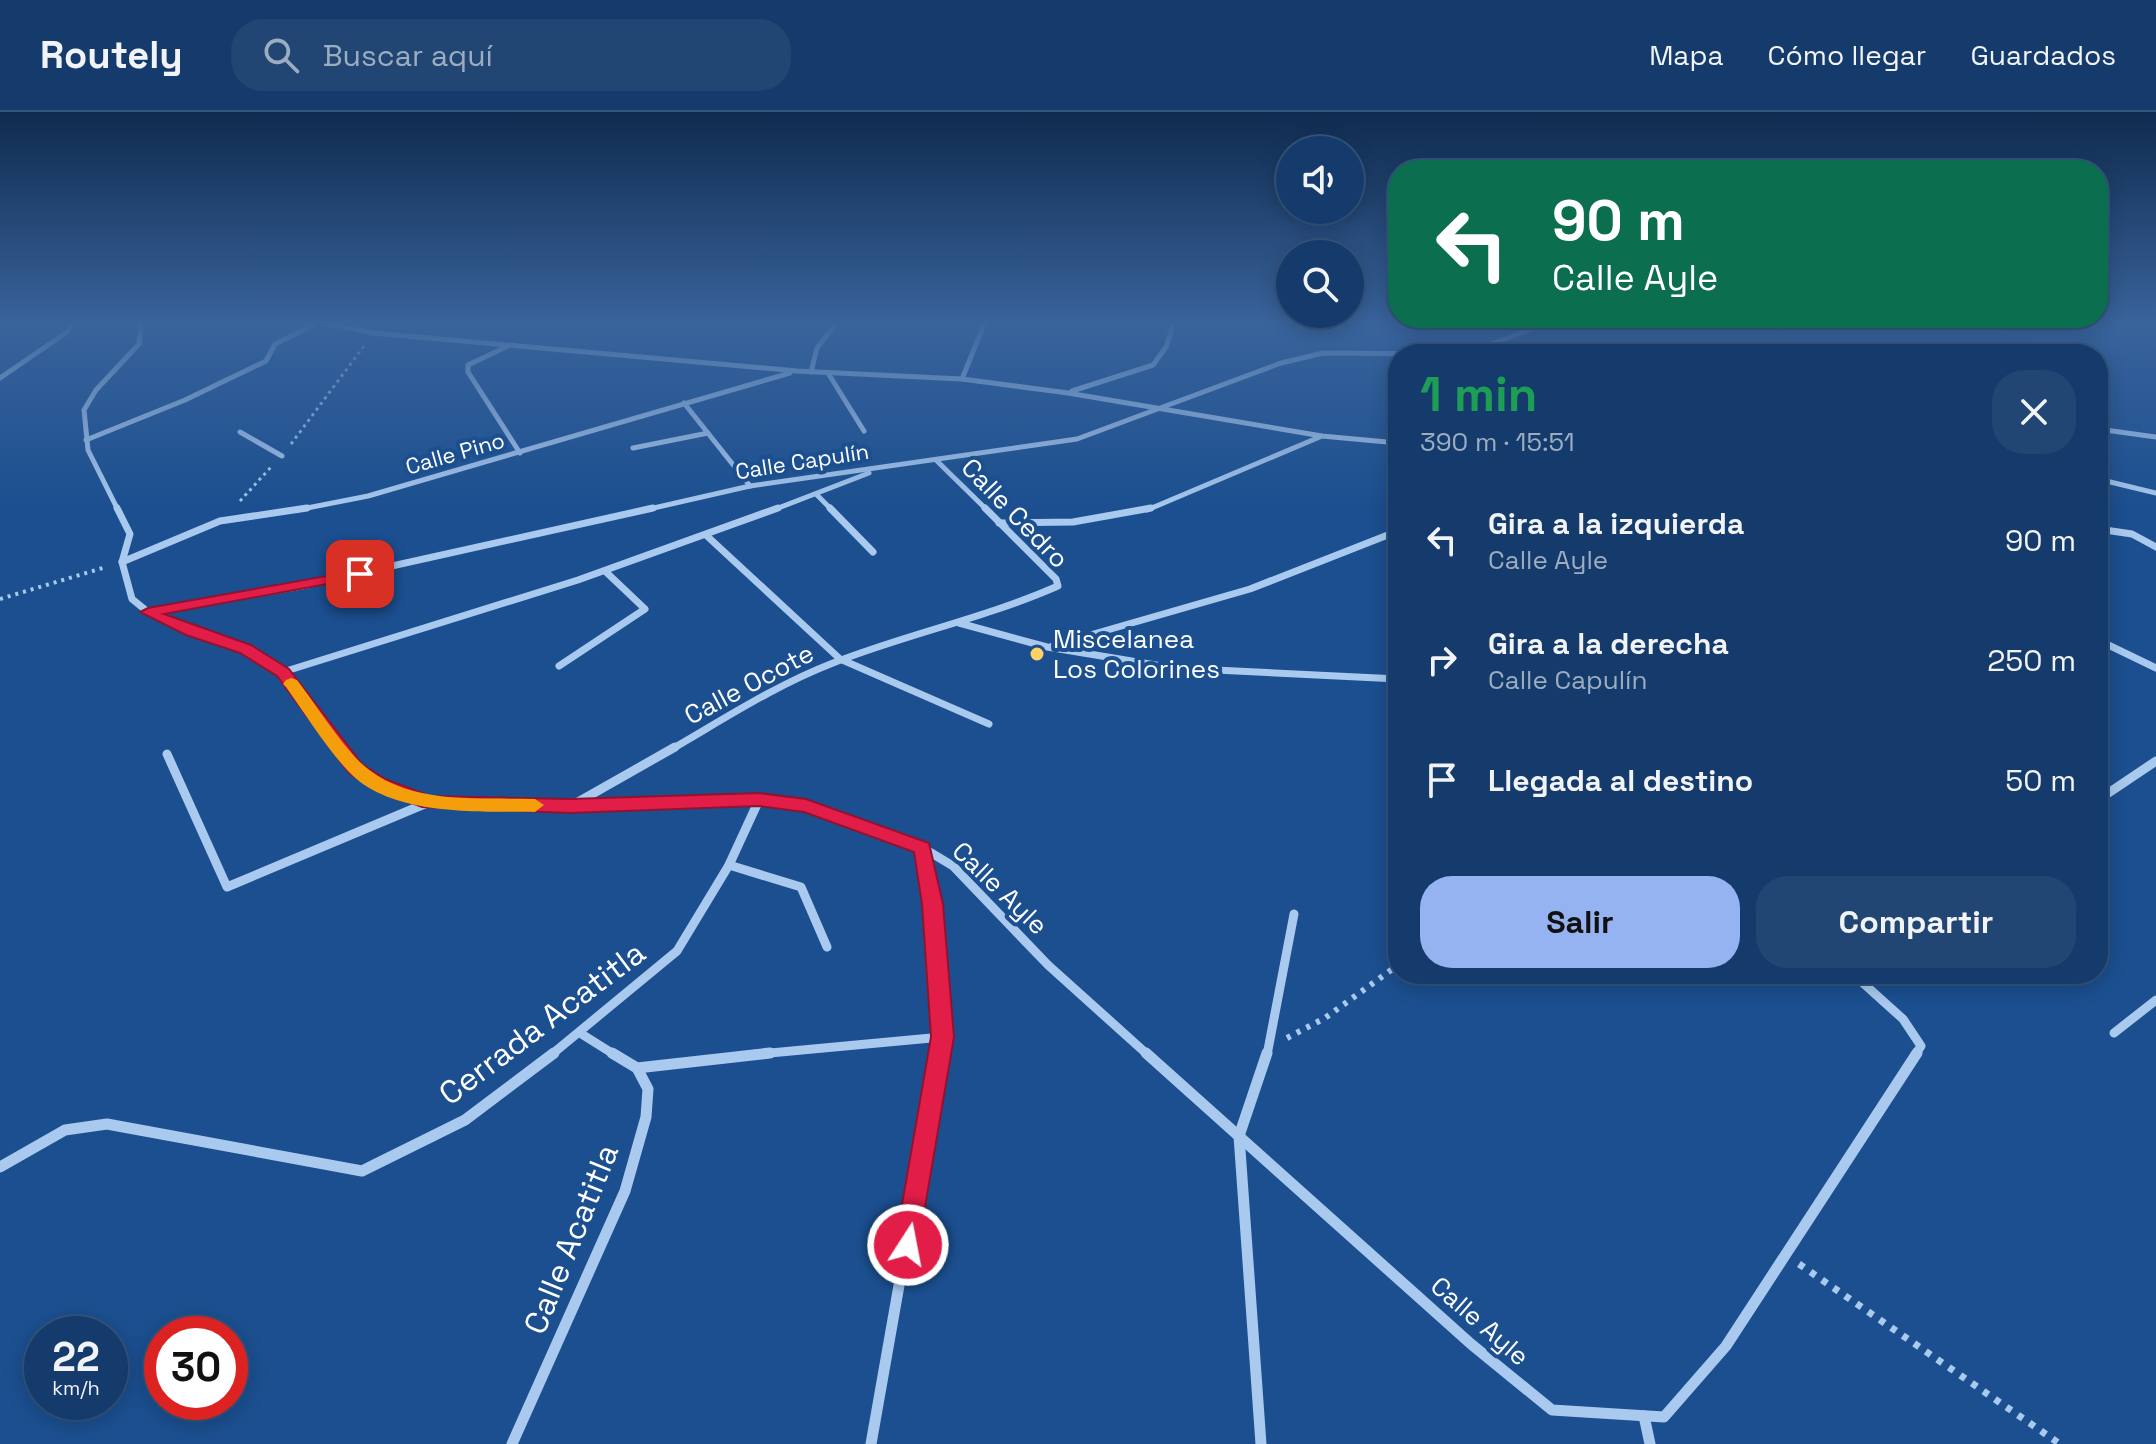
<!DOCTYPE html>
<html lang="es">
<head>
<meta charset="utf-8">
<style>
	:root { --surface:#143b6b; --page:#214673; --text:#f1f3f6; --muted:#9dadc1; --line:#33557e; --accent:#95b2f1 }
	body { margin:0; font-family:"Space Grotesk",sans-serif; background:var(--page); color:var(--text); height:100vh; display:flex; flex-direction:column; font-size:30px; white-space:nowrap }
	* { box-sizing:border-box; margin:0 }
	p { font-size:26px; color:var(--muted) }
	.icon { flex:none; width:44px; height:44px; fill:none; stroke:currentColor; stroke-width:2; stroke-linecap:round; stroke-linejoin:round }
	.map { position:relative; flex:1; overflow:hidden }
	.drawer { position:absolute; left:1388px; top:232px; width:720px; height:640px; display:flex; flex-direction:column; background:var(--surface); border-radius:32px; box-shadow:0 4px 20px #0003,0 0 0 2px var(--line) }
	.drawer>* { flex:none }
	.guide { position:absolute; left:1388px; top:48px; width:720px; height:168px; border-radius:32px; box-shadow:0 4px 20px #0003,0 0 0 2px var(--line); background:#0b6e4f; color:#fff; overflow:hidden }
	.tools { position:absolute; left:1276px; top:24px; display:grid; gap:16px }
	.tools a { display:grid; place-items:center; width:88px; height:88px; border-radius:50%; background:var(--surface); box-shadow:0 4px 20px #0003,0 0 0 2px var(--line); font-size:40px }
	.speed { position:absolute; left:24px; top:1204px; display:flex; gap:16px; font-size:40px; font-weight:700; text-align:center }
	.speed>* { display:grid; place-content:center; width:104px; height:104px; border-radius:50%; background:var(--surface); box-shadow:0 4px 20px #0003,0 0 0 2px var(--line); line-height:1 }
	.speed small { font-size:20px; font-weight:400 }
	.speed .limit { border:12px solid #d22; background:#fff; color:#111 }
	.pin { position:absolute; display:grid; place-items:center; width:68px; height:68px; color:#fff; margin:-34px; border-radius:16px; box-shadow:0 4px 12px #0006 }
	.me { position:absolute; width:88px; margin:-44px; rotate:11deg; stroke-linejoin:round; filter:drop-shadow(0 0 6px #0008) }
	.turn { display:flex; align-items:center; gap:28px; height:168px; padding:0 32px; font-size:36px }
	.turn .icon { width:104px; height:104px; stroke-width:2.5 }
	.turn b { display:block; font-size:56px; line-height:68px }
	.round { display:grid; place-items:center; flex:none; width:84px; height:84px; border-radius:32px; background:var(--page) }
	.overview { display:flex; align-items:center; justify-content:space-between; height:136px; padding:0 32px }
	h1 { font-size:48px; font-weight:700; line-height:60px; color:#1e9e55 }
	.button { display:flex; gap:16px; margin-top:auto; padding:16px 32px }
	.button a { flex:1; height:92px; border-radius:32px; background:var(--accent); color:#111; font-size:32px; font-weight:700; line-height:92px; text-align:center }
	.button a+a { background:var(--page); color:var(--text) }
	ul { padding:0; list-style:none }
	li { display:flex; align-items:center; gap:24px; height:120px; padding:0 32px }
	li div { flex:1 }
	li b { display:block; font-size:30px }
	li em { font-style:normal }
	header { display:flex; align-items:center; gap:48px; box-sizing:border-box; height:112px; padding:0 40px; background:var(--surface); border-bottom:2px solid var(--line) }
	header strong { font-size:38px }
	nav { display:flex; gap:44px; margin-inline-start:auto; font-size:28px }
	.search { width:560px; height:72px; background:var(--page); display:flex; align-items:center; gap:20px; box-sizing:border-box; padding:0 28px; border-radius:32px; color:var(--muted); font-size:30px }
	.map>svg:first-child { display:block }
	.green { fill:#2461a8 }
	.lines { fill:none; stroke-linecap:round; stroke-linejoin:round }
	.path-far3 { stroke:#a9c9ee; stroke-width:3; stroke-dasharray:3 4; stroke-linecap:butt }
	.path-far2 { stroke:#a9c9ee; stroke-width:4; stroke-dasharray:3 5; stroke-linecap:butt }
	.path-far1 { stroke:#a9c9ee; stroke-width:6; stroke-dasharray:4 7; stroke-linecap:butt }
	.path { stroke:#a9c9ee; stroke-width:7; stroke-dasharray:6 8; stroke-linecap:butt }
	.street-far3 { stroke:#a9c9ee; stroke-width:5 }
	.street-far2 { stroke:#a9c9ee; stroke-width:7 }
	.street-far1 { stroke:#a9c9ee; stroke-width:9 }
	.street { stroke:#a9c9ee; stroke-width:11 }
	.route { fill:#e11d48; stroke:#92132f; stroke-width:2 }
	.slow { fill:#f59e0b }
	.poi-dot { fill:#ffd166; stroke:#1b4f8f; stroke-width:3 }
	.labels { text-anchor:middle; stroke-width:8; stroke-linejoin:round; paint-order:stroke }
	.far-street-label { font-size:22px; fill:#fff; stroke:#1b4f8f }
	.street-label { font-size:26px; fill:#fff; stroke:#1b4f8f }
	.poi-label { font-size:26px; fill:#fff; stroke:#1b4f8f; text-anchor:start }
	.near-street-label { font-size:32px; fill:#fff; stroke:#1b4f8f }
</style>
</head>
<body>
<header>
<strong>Routely</strong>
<div class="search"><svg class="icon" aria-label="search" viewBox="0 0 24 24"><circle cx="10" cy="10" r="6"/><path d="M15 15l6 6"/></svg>Buscar aquí</div>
<nav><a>Mapa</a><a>Cómo llegar</a><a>Guardados</a></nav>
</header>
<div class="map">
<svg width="2156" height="1332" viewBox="0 0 2156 1332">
	<rect width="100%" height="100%" fill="#1b4f8f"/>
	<polygon class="green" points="1943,210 2125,210 2120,217 2089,222 2079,227 2071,236 2017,227 1996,217 1975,218"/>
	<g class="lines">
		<g class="path-far3">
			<polyline points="291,332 364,234"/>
			<polyline points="240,389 271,355"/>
		</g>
		<polyline class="path-far2" points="0,487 106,455"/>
		<polyline class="path-far1" points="1287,926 1325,906 1398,853"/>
		<polyline class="path" points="1799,1152 2060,1332"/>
		<g class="street-far3">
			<polyline points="320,210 374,221 797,259 962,267 1068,281 1322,324 1398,331"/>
			<polyline points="508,234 468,253 468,260 520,341"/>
			<polyline points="1466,242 1549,210"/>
			<polyline points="811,260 817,236 837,210"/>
			<polyline points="828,261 864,319"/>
			<polyline points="0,266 67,220 73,210"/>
			<polyline points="962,267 985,210"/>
			<polyline points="1072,279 1153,253 1166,235 1174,210"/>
			<polyline points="684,291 750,374"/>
			<polyline points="2098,317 2156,325"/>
			<polyline points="240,320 282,344"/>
			<polyline points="86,328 185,288 266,249 275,232 319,210"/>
			<polyline points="633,336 708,321"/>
			<polyline points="2098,341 2101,344 2098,348"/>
			<polyline points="936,348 987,398"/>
			<polyline points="2098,367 2156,381"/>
			<polyline points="816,382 832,398"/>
			<polyline points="118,398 88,338 84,298 96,278 139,232 141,215 137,210"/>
			<polyline points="297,398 368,384 790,261"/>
			<polyline points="645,398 750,374 1077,327 1281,251 1323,241 1457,242"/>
			<polyline points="773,398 869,361"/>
			<polyline points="1147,398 1322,324"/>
		</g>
		<g class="street-far2">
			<polyline points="117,396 130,422 122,450 132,487 148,500 246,537 283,560 342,637"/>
			<polyline points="830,396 873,440"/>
			<polyline points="999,411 1073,410 1151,396"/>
			<polyline points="2098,417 2132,422 2156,435"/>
			<polyline points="707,424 840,547 989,612"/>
			<polyline points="122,450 220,409 307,396"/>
			<polyline points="149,500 302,474 653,396"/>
			<polyline points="959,511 1047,535 1174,556 1398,567"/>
			<polyline points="2098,528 2156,556"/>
			<polyline points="1052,534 1250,477 1398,419"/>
			<polyline points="559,554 645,497 606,460"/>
			<polyline points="283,560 578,468 778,396"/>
			<path d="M672 637C724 607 776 573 833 551 907 522 985 506 1058 474L1056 467 985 396"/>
		</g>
		<g class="street-far1">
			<polyline points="340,635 356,656 379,672 428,691 570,694 759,688 806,694 923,736 953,754 1048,853 1148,943"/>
			<polyline points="167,642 227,775 427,691"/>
			<polyline points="2098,688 2156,649"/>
			<polyline points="571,694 675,635"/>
			<polyline points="923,736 933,792 942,925 939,943"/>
			<polyline points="729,753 801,775 827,835"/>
			<polyline points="1853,862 1903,907 1921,934 1915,943"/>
			<polyline points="580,921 615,943"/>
			<polyline points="2114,921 2156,888"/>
			<polyline points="551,943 677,839 729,753 759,688"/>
			<polyline points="748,943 942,925"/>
			<polyline points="1267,943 1294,802"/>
		</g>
		<g class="street">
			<polyline points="1146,941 1471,1232 1552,1298 1664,1305 1726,1234 1917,941"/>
			<polyline points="637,956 770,941"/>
			<polyline points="0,1055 65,1018 107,1012 362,1059 465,1008 554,941"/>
			<polyline points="1644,1304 1650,1332"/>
			<polyline points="512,1332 625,1079 646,1005 648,977 637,956 612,941"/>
			<polyline points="871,1332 940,941"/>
			<polyline points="1261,1332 1239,1024 1267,941"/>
		</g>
	</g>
	<linearGradient id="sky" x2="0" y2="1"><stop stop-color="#0f2b4f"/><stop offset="0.53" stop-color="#39639b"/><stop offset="1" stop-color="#39639b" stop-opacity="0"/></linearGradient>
	<rect width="2156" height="397" fill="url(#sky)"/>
	<polygon class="route" points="360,458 367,462 365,465 164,502 251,533 289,557 362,652 385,667 430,684 570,687 759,681 806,687 929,731 943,792 954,925 917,1142 908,1145 899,1142 895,1133 931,925 922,792 914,740 804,700 759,694 570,701 422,695 373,676 349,661 277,564 240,541 186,523 140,500 148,496"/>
	<path class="slow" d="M291 566 297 568C317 594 339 630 362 652 408 694 478 685 535 687L544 693 535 700C478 699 391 705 348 659 325 634 306 603 286 575L283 572 286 568Z"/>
	<circle class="poi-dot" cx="1037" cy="542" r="8"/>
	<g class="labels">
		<g class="far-street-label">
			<text transform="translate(455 341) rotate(-16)" y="8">Calle Pino</text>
			<text transform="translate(802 349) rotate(-9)" y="8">Calle Capulín</text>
		</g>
		<g class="street-label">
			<text transform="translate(1015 401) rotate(46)" y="9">Calle Cedro</text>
			<text transform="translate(749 572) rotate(-28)" y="9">Calle Ocote</text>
			<text transform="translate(1000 776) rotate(44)" y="9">Calle Ayle</text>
			<text transform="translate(1480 1209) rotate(41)" y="9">Calle Ayle</text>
		</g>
		<g class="poi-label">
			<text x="1053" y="536">Miscelanea<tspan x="1053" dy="30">Los Colorines</tspan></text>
		</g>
		<g class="near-street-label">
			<text transform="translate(542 911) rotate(-37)" y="11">Cerrada Acatitla</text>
			<text transform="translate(571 1127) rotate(-68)" y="11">Calle Acatitla</text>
		</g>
	</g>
</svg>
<div class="tools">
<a><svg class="icon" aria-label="sound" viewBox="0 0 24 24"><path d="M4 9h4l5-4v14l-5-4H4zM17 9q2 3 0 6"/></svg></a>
<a><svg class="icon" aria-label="search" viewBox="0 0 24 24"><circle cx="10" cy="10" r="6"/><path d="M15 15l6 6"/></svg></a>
</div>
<div class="speed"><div>22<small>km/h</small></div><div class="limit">30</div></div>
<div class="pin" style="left:360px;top:462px;background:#d93025"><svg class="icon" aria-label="arrive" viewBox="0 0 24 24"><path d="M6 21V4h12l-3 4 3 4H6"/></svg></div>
<svg class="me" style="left:908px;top:1133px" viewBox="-20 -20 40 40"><circle r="17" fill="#e11d48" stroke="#fff" stroke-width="3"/><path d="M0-11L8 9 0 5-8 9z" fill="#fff"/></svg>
<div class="guide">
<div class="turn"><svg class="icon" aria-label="left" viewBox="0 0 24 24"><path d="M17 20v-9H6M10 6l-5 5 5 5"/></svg><div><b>90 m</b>Calle Ayle</div></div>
</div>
<section class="drawer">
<div class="overview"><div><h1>1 min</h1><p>390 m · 15:51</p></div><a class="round"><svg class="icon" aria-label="close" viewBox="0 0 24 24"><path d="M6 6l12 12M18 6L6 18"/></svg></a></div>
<ul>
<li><svg class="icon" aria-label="left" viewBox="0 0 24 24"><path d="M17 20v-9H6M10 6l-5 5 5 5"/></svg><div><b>Gira a la izquierda</b><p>Calle Ayle</p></div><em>90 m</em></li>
<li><svg class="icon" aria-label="right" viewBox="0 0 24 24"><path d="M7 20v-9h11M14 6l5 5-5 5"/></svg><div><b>Gira a la derecha</b><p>Calle Capulín</p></div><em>250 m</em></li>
<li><svg class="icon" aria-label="arrive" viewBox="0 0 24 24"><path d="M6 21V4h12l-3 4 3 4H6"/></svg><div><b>Llegada al destino</b></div><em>50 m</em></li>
</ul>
<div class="button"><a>Salir</a><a>Compartir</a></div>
</section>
</div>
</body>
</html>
